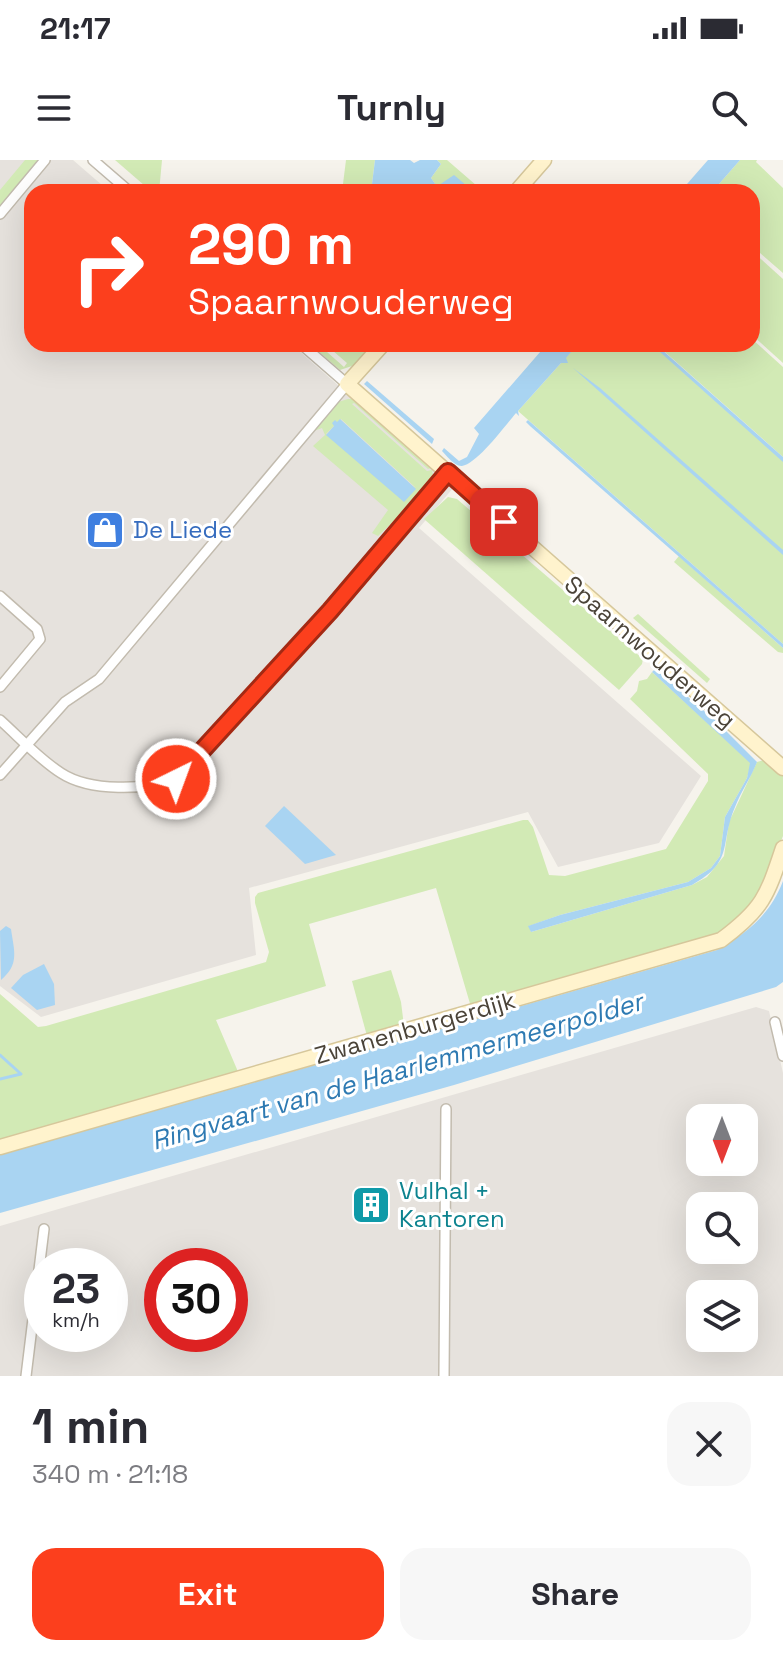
<!DOCTYPE html>
<html lang="en">
<head>
<meta charset="utf-8">
<style>
	:root { --surface:#fff; --page:#f7f7f7; --text:#2b2b33; --muted:#7c7c81; --accent:#fc3f1d }
	body { margin:0; font-family:"Space Grotesk",sans-serif; background:var(--page); color:var(--text); height:100vh; display:flex; flex-direction:column; font-size:30px; white-space:nowrap }
	* { box-sizing:border-box; margin:0 }
	p { font-size:26px; color:var(--muted) }
	.icon { flex:none; width:44px; height:44px; fill:none; stroke:currentColor; stroke-width:2; stroke-linecap:round; stroke-linejoin:round }
	.map { position:relative; height:1216px; overflow:hidden }
	.drawer { display:flex; flex-direction:column; background:var(--surface); flex:1 }
	.drawer>* { flex:none }
	.top-card { position:absolute; left:24px; top:24px; width:736px; height:168px; border-radius:24px; box-shadow:0 8px 32px #0002; background:#fc3f1d; color:#fff; overflow:hidden }
	.needle { width:52px; rotate:180deg }
	.buttons { position:absolute; left:686px; top:944px; display:grid; gap:16px }
	.buttons a { display:grid; place-items:center; width:72px; height:72px; border-radius:16px; background:var(--surface); box-shadow:0 8px 32px #0002; font-size:40px }
	.speed { position:absolute; left:24px; top:1088px; display:flex; gap:16px; font-size:40px; font-weight:700; text-align:center }
	.speed>* { display:grid; place-content:center; width:104px; height:104px; border-radius:50%; background:var(--surface); box-shadow:0 8px 32px #0002; line-height:1 }
	.speed small { font-size:20px; font-weight:400 }
	.speed .limit { border:12px solid #d22; background:#fff; color:#111 }
	.pin { position:absolute; display:grid; place-items:center; width:68px; height:68px; color:#fff; margin:-34px; border-radius:16px; box-shadow:0 4px 12px #0006 }
	.me { position:absolute; width:88px; margin:-44px; rotate:42deg; stroke-linejoin:round; filter:drop-shadow(0 0 6px #0008) }
	.turn { display:flex; align-items:center; gap:28px; height:168px; padding:0 32px; font-size:36px }
	.turn .icon { width:104px; height:104px; stroke-width:2.5 }
	.turn b { display:block; font-size:56px; line-height:68px }
	.round { display:grid; place-items:center; flex:none; width:84px; height:84px; border-radius:24px; background:var(--page) }
	.headline { display:flex; align-items:center; justify-content:space-between; height:136px; padding:0 32px }
	h1 { font-size:48px; font-weight:700; line-height:60px }
	.primary-button { display:flex; gap:16px; margin-top:auto; padding:16px 32px }
	.primary-button a { flex:1; height:92px; border-radius:24px; background:var(--accent); color:#fff; font-size:32px; font-weight:700; line-height:92px; text-align:center }
	.primary-button a+a { background:var(--page); color:var(--text) }
	.status { display:flex; justify-content:space-between; align-items:center; height:56px; padding:0 40px; background:var(--surface); direction:ltr }
	.status svg { height:22px; fill:currentColor }
	header { display:flex; justify-content:space-between; align-items:center; height:104px; padding:0 32px; background:var(--surface); font-size:36px; font-weight:700 }
	.map>svg:first-child { display:block }
	.industrial { fill:#e6e2dd; fill-rule:evenodd }
	.green { fill:#d2eab5; fill-rule:evenodd }
	.water { fill:#a9d4f2 }
	.lines { fill:none; stroke-linecap:round; stroke-linejoin:round }
	.stream { stroke:#a9d4f2; stroke-width:3 }
	.street-casing { stroke:#c2bbae; stroke-width:12 }
	.secondary-casing { stroke:#d6c79b; stroke-width:17 }
	.street { stroke:#fff; stroke-width:9 }
	.secondary { stroke:#fff3cd; stroke-width:14 }
	.route-casing { stroke:#a42913; stroke-width:20 }
	.route { stroke:#fc3f1d; stroke-width:14 }
	.labels { text-anchor:middle; stroke-width:6; stroke-linejoin:round; paint-order:stroke }
	.shop-label { font-size:24px; fill:#366cbe; stroke:#fff; text-anchor:start }
	.street-label { font-size:24px; fill:#4b4439; stroke:#fff }
	.culture-label { font-size:24px; fill:#0d838f; stroke:#fff; text-anchor:start }
	.water-label { font-size:26px; font-style:italic; fill:#2e7ab2; stroke:#fff }
</style>
</head>
<body>
<div class="status"><b>21:17</b><svg viewBox="0 0 49 12"><path d="M0 12V9h3v3zM5 12V6h3v6zM10 12V3h3v9zM15 12V0h3v12zM26 1h20v11H26zM47 4h2v5h-2z"/></svg></div>
<header><svg class="icon" aria-label="menu" viewBox="0 0 24 24"><path d="M4 6h16M4 12h16M4 18h16"/></svg>Turnly<svg class="icon" aria-label="search" viewBox="0 0 24 24"><circle cx="10" cy="10" r="6"/><path d="M15 15l6 6"/></svg></header>
<div class="map">
<svg width="783" height="1216" viewBox="0 0 783 1216">
	<rect width="100%" height="100%" fill="#f6f3ec"/>
	<g class="industrial">
		<polygon points="0,0 73,0 110,32 32,32 32,184 291,184 454,327 419,368 701,616 659,683 558,707 528,652 249,728 256,795 41,857 0,826"/>
		<path d="M756 847 769 851 783 913V1216H0V1066ZM700 958H744V1002H700ZM700 1046H744V1090H700ZM42 1106H110V1174H42ZM162 1106H230V1174H162ZM700 1134H744V1178H700Z"/>
	</g>
	<g class="green">
		<polygon points="25,0 40,0 0,49 0,30"/>
		<polygon points="115,0 162,0 159,32 152,32"/>
		<polygon points="346,0 375,0 371,32 342,32"/>
		<polygon points="437,0 447,0 484,32 462,32 467,26 436,25 431,18 441,4"/>
		<polygon points="740,0 757,0 756,2 783,28 783,113 752,86 752,32 712,32"/>
		<polygon points="752,91 783,119 783,203 752,175"/>
		<polygon points="752,179 783,207 783,297 656,184 752,184"/>
		<polygon points="310,184 318,184 344,207 347,203 325,184 375,184 355,205 340,210"/>
		<polygon points="578,184 652,184 783,301 783,391 614,243 783,394 783,484 518,251"/>
		<path d="M348 239H354L429 304 431 308 428 309 354 243 352 244 427 311 432 310 434 320 400 359 397 358 378 376 372 373 388 350 313 286 325 275 322 268 314 271 338 242ZM341 259 416 328 326 274Z"/>
		<polygon points="448,337 457,339 643,499 642,504 619,530 424,359"/>
		<polygon points="679,396 783,488 783,493 778,492 674,402"/>
		<polygon points="638,454 710,519 707,523 633,458"/>
		<polygon points="652,512 751,603 747,618 725,657 720,696 711,708 688,722 560,755 529,766 531,772 692,725 707,717 724,696 729,662 757,602 767,599 783,613 783,676 756,743 719,774 471,847 436,728 309,764 326,826 216,860 239,914 0,982 0,834 38,867 46,866 266,802 269,792 255,743 255,737 258,733 523,660 528,660 533,667 549,715 565,716 666,689 708,621 708,614 630,539 637,531 639,521 647,519"/>
		<polygon points="391,810 401,842 404,866 367,876 352,821"/>
	</g>
	<g class="water">
		<polygon points="375,0 410,0 414,3 420,0 437,0 441,4 431,18 436,25 439,25 454,15 467,26 462,32 371,32"/>
		<polygon points="708,0 740,0 712,32 680,32"/>
		<path d="M547 184H578L566 198 568 203H561L518 251 519 256 516 253C505 266 477 304 462 306 455 307 446 295 442 291L444 288 459 301 467 297 479 274 474 268Z"/>
		<polygon points="651,184 660,188 783,297 783,302"/>
		<polygon points="573,208 600,228 783,390 783,395"/>
		<polygon points="367,221 434,279 432,284 364,224"/>
		<polygon points="340,259 416,329 404,342 326,275 334,266 332,263 335,260 337,262"/>
		<polygon points="528,260 783,484 783,488 530,266 526,262"/>
		<path d="M655 509 715 560 757 602C751 618 741 631 735 647 719 685 735 701 692 725L531 772 528 766 560 755 688 722 711 708 720 696 725 657 747 618 750 603 652 512Z"/>
		<polygon points="284,646 336,695 305,704 265,666"/>
		<path d="M783 721V822L776 827 454 925 0 1053V995L717 790C748 772 770 755 783 721Z"/>
		<path d="M6 766 11 769C14 791 20 804 1 820L0 771Z"/>
		<polygon points="44,804 54,824 55,845 37,850 11,828 23,815"/>
	</g>
	<g class="lines">
		<polyline class="stream" points="0,895 21,914 0,919"/>
		<defs>
			<g id="street">
				<polyline points="93,0 130,32"/>
				<polyline points="0,54 45,0"/>
				<polyline points="0,436 37,469 40,479 0,527"/>
				<path d="M0 560C19 577 39 599 61 613 90 632 146 630 176 619L330 451 448 312"/>
				<polyline points="0,615 65,542 99,519 347,224 301,184"/>
				<polyline points="775,862 783,896"/>
				<polyline points="26,1216 44,1069"/>
				<polyline points="444,1216 446,949"/>
			</g>
			<g id="secondary">
				<polyline points="516,32 544,0"/>
				<polyline points="383,184 347,224 783,608"/>
				<path d="M0 987 721 780C763 749 767 736 783 688"/>
			</g>
		</defs>
		<use href="#street" class="street-casing"/>
		<use href="#secondary" class="secondary-casing"/>
		<use href="#street" class="street"/>
		<use href="#secondary" class="secondary"/>
	</g>
	<g class="lines">
		<defs>
			<polyline id="route" points="176,619 330,451 448,312 504,362"/>
		</defs>
		<use href="#route" class="route-casing"/>
		<use href="#route" class="route"/>
	</g>
	<defs>
		<symbol id="shop-square" viewBox="-11 -11 22 22"><rect x="-9" y="-9" width="18" height="18" rx="4" fill="#3f7fe0" stroke="#fff"/><path d="M-5-2.5h2.3a2.7 3.5 0 0 1 5.4 0H5L5.5 6h-11ZM-1.5-2.5h3a1.5 2.3 0 0 0-3 0Z" fill="#fff"/></symbol>
		<symbol id="building-square" viewBox="-11 -11 22 22"><rect x="-9" y="-9" width="18" height="18" rx="4" fill="#0f9aa8" stroke="#fff"/><path d="M-4-6H4V6H1V3H-1V6H-4ZM-2.5-4.3h1.7v1.8h-1.7ZM.8-4.3h1.7v1.8H.8ZM-2.5-1h1.7V.8h-1.7ZM.8-1h1.7V.8H.8Z" fill="#fff"/></symbol>
	</defs>
	<g fill-rule="evenodd">
		<use href="#shop-square" x="83" y="348" width="44" height="44"/>
		<use href="#building-square" x="349" y="1023" width="44" height="44"/>
	</g>
	<g class="labels">
		<g class="shop-label">
			<text x="133" y="378">De Liede</text>
		</g>
		<g class="street-label">
			<text transform="translate(650 492) rotate(41)" y="8">Spaarnwouderweg</text>
			<text transform="translate(415 868) rotate(-16)" y="8">Zwanenburgerdijk</text>
		</g>
		<g class="culture-label">
			<text x="399" y="1039">Vulhal +<tspan x="399" dy="28">Kantoren</tspan></text>
		</g>
		<g class="water-label">
			<text transform="translate(397 911) rotate(-16)" y="9">Ringvaart van de Haarlemmermeerpolder</text>
		</g>
	</g>
</svg>
<div class="buttons">
<a><svg class="needle" viewBox="-14 -14 28 28"><path d="M0-13l5 13h-10z" fill="#e53935"/><path d="M0 13l5-13h-10z" fill="#7c7c81"/></svg></a>
<a><svg class="icon" aria-label="search" viewBox="0 0 24 24"><circle cx="10" cy="10" r="6"/><path d="M15 15l6 6"/></svg></a>
<a><svg class="icon" aria-label="layers" viewBox="0 0 24 24"><path d="M12 4l9 5-9 5-9-5zM3 14l9 5 9-5"/></svg></a>
</div>
<div class="speed"><div>23<small>km/h</small></div><div class="limit">30</div></div>
<div class="pin" style="left:504px;top:362px;background:#d93025"><svg class="icon" aria-label="arrive" viewBox="0 0 24 24"><path d="M6 21V4h12l-3 4 3 4H6"/></svg></div>
<svg class="me" style="left:176px;top:619px" viewBox="-20 -20 40 40"><circle r="17" fill="#fc3f1d" stroke="#fff" stroke-width="3"/><path d="M0-11L8 9 0 5-8 9z" fill="#fff"/></svg>
<div class="top-card">
<div class="turn"><svg class="icon" aria-label="right" viewBox="0 0 24 24"><path d="M7 20v-9h11M14 6l5 5-5 5"/></svg><div><b>290 m</b>Spaarnwouderweg</div></div>
</div>
</div>
<section class="drawer">
<div class="headline"><div><h1>1 min</h1><p>340 m · 21:18</p></div><a class="round"><svg class="icon" aria-label="close" viewBox="0 0 24 24"><path d="M6 6l12 12M18 6L6 18"/></svg></a></div>
<div class="primary-button"><a>Exit</a><a>Share</a></div>
</section>
</body>
</html>
